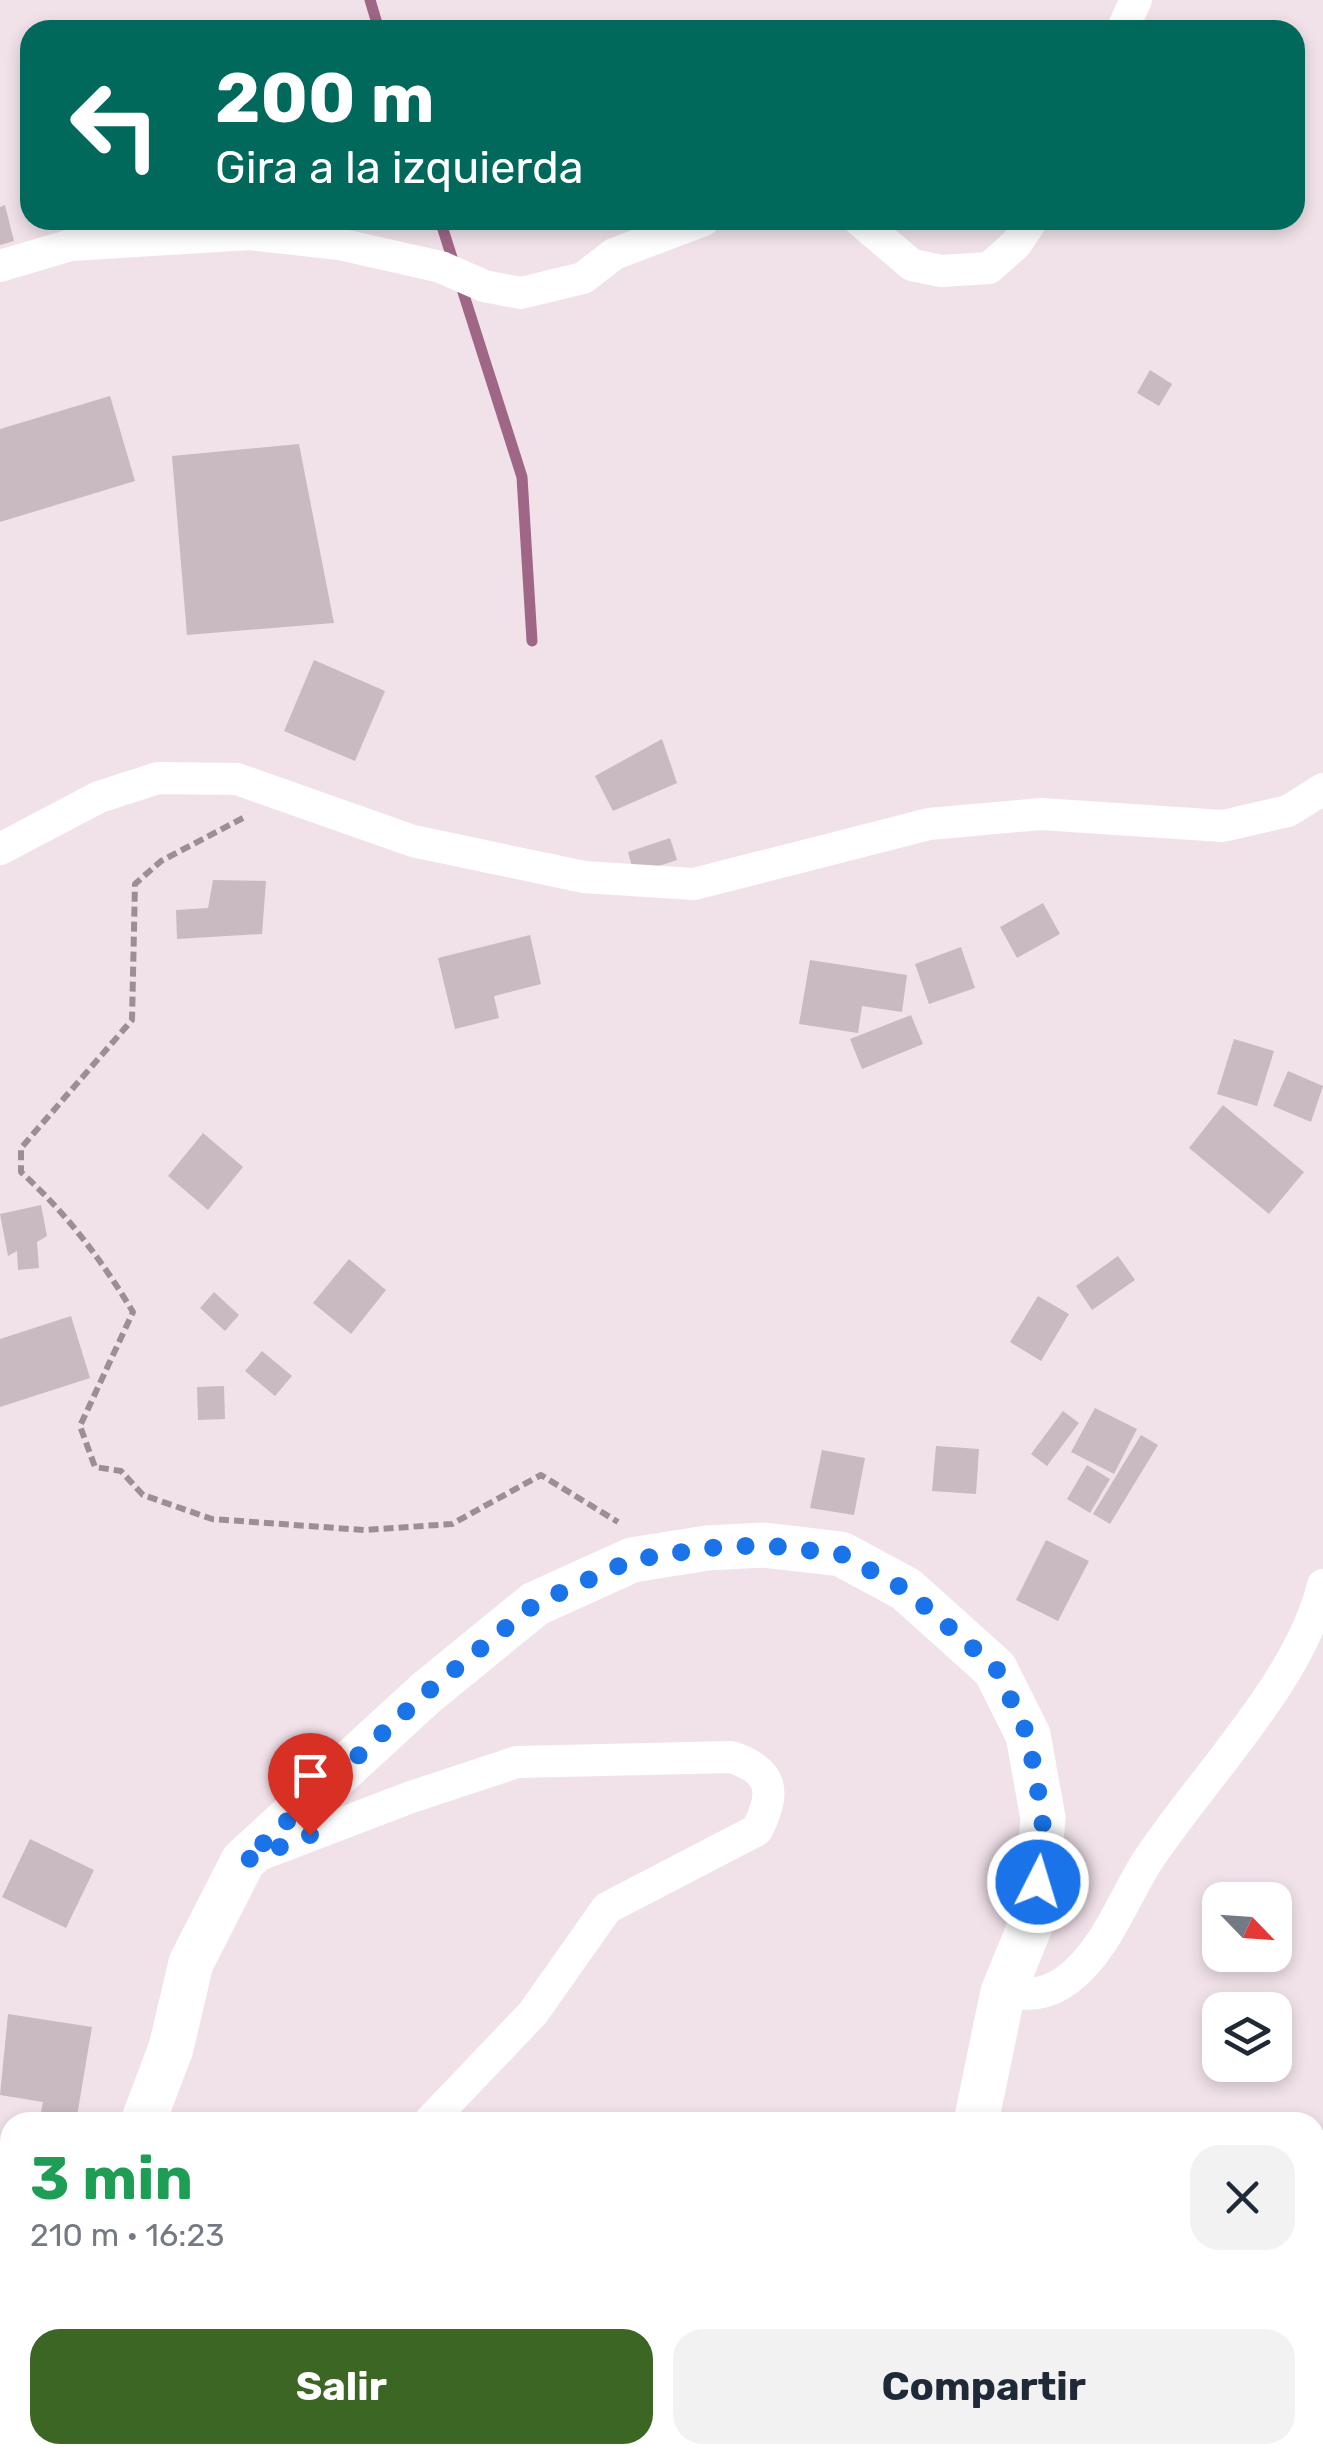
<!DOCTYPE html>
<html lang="es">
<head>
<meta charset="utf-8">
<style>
	:root { --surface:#fff; --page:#f2f2f3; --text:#1f2937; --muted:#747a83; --accent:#3b6623 }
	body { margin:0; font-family:Rubik,sans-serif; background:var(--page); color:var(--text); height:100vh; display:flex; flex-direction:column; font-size:38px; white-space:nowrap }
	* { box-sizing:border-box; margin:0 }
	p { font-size:32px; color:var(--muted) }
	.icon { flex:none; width:55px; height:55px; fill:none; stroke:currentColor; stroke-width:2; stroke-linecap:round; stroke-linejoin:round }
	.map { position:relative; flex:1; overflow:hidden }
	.sheet { position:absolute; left:0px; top:2112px; width:1325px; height:352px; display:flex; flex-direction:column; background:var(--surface); border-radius:30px 30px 0 0; box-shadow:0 5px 15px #0003 }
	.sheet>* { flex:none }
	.top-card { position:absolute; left:20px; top:20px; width:1285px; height:210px; border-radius:30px; box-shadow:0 5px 15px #0003; background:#00695c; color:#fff; overflow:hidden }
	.needle { width:65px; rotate:115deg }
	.buttons { position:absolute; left:1202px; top:1882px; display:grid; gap:20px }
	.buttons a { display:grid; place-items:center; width:90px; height:90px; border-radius:20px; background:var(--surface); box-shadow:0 5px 15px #0003; font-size:50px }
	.pin { position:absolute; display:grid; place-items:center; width:85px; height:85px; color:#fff; margin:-102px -42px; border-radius:50% 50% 50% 0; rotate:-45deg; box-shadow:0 0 10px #0007 }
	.pin .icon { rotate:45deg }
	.me { position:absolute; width:110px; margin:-55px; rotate:5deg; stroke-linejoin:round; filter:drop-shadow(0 0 8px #0008) }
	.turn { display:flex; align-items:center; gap:35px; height:210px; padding:0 30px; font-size:45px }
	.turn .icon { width:130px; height:130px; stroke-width:2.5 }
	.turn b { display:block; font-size:70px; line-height:85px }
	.round { display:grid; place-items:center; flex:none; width:105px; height:105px; border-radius:30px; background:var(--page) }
	.summary { display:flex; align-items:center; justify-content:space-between; height:170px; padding:0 30px }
	h1 { font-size:60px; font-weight:700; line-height:75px; color:#1e9e55 }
	.action { display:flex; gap:20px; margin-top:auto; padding:20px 30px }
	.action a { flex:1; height:115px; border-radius:30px; background:var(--accent); color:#fff; font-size:40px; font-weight:700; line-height:115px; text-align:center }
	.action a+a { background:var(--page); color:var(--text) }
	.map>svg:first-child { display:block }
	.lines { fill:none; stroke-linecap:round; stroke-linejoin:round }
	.stream { stroke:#a06686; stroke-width:11 }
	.building { fill:#c9bac1 }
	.path { stroke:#9b8f95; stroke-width:6; stroke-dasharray:10 5; stroke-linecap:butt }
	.street { stroke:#fff; stroke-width:32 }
	.secondary { stroke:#fff; stroke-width:45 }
	.route { stroke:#1a73e8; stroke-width:18; stroke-dasharray:0 32.4 }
</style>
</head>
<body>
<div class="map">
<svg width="1323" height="2464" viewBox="0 0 1323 2464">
	<rect width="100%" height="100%" fill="#f1e2e9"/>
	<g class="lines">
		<g class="stream">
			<polyline points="370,0 379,30"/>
			<polyline points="440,220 522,477 532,641"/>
		</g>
	</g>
	<g class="building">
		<polygon points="5,205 14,241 0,245 0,207"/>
		<polygon points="1150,370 1172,384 1159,406 1137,393"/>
		<polygon points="110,396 135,481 0,522 0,429"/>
		<polygon points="299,444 334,623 187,635 172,456"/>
		<polygon points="314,660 385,691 355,761 284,731"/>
		<polygon points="662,739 677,783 613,811 595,776"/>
		<polygon points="670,838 677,860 634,874 628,852"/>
		<polygon points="213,880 266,881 262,934 177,939 176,910 208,908"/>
		<polygon points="1043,903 1060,934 1017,958 1000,927"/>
		<polygon points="530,935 541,984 494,996 499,1018 455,1029 438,958"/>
		<polygon points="961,947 975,988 929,1004 915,964"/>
		<polygon points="810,960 907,975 902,1012 862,1006 858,1033 799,1024"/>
		<polygon points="911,1015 923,1044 862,1069 850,1039"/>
		<polygon points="1234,1039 1274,1051 1257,1106 1217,1094"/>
		<polygon points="1288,1071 1323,1086 1311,1122 1273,1106"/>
		<polygon points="1223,1105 1304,1172 1269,1214 1189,1148"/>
		<polygon points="203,1133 243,1167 208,1210 168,1176"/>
		<polygon points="41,1205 47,1236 37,1242 39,1268 18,1270 17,1251 8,1256 0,1214"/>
		<polygon points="1118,1256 1135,1280 1092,1310 1076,1286"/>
		<polygon points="349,1259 386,1290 351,1334 313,1303"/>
		<polygon points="214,1292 239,1315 225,1331 200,1308"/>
		<polygon points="1038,1296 1069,1314 1041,1361 1010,1342"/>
		<polygon points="71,1316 90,1378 0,1407 0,1339"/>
		<polygon points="262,1351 292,1376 275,1396 245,1371"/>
		<polygon points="224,1386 225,1419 198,1420 197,1387"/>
		<polygon points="1095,1408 1137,1429 1114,1474 1071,1452"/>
		<polygon points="1063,1411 1079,1423 1047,1466 1031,1454"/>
		<polygon points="1141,1435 1158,1445 1110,1524 1093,1514"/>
		<polygon points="936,1446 979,1449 976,1494 932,1491"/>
		<polygon points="822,1450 865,1458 854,1515 810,1508"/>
		<polygon points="1087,1465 1110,1479 1090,1513 1067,1499"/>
		<polygon points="1046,1540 1089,1561 1058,1621 1016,1600"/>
		<polygon points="30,1839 94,1870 66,1928 2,1897"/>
		<polygon points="8,2014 92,2027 76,2122 39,2122 43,2102 0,2095"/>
	</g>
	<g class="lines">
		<g class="path">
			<path d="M243 818 161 861 135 884 132 1020 21 1148V1172C67 1214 101 1259 133 1312L80 1426 95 1467 121 1471 143 1495 212 1519 364 1530 452 1524 541 1475 618 1522"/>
			<polyline points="0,2180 10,2207"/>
		</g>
		<g class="street">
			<polyline points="1122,30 1136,0"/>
			<polyline points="859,220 912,265 941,271 989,268 1016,244 1032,220"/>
			<polyline points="0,266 71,245 249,234 339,244 441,267 484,286 521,293 583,278 614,254 704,220"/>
			<polyline points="0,849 99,797 158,778 237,779 413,841 584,877 694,884 929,824 1041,814 1223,826 1288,811 1323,789"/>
			<path d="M259 1855 411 1797 517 1762 731 1757C774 1771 776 1792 757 1830L607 1908 533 2013 429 2122"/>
			<path d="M1003 1992C1029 1995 1045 1996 1067 1980 1105 1952 1123 1899 1148 1860 1203 1777 1300 1681 1323 1585"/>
			<polyline points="395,2464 396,2455"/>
		</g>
		<g class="secondary">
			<polyline points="143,2122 171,2048 191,1963 243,1861 426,1693 535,1604 632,1560 707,1548 764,1545 841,1554 906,1589 995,1669 1028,1735 1043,1818 1035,1914 1003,1992 976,2122"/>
			<polyline points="0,2284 10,2270"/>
			<polyline points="989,2464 991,2455"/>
		</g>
	</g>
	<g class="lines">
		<polyline class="route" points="310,1835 244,1861 426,1693 535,1604 632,1560 707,1548 764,1545 841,1554 906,1590 996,1668 1028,1736 1043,1818 1038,1882"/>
	</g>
</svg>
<div class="buttons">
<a><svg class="needle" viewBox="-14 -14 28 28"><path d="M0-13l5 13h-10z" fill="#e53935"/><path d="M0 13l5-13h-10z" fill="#747a83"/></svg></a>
<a><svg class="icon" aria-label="layers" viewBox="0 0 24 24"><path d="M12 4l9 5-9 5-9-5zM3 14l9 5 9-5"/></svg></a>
</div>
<div class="pin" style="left:310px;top:1835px;background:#d93025"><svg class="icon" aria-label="arrive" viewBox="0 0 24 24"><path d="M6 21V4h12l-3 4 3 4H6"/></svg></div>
<svg class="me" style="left:1038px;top:1882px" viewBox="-20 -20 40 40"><circle r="17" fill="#1a73e8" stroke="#fff" stroke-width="3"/><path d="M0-11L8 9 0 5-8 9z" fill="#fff"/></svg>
<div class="top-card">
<div class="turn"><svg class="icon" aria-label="left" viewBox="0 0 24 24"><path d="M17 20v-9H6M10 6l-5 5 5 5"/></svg><div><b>200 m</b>Gira a la izquierda</div></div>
</div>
<section class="sheet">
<div class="summary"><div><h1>3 min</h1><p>210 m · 16:23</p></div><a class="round"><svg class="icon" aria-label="close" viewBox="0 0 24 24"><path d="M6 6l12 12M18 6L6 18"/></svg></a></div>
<div class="action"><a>Salir</a><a>Compartir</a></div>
</section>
</div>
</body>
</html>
